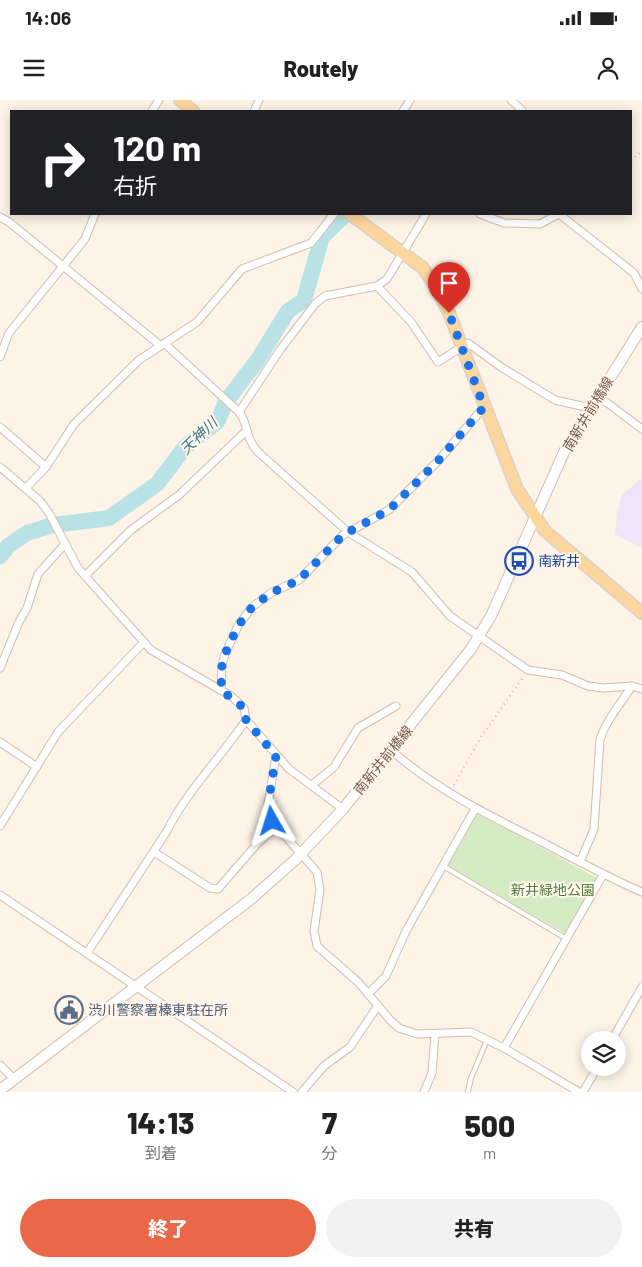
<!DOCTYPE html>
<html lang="ja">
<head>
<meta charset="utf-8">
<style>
	:root { --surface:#fff; --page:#f2f2f2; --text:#222; --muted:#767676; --accent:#ea6848 }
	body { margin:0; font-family:Barlow,"Noto Sans JP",sans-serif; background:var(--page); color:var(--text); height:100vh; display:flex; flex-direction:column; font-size:19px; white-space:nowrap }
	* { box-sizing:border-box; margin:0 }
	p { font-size:16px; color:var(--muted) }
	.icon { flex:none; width:28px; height:28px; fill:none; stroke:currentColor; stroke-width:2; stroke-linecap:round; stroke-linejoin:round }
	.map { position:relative; height:992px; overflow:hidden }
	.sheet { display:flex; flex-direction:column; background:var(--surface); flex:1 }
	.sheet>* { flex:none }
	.banner { position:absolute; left:10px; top:10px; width:622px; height:105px; border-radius:0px; box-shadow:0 2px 12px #0003; background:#202124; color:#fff; overflow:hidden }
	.fabs { position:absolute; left:581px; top:931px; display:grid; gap:10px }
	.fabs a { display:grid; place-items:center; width:45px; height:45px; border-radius:50%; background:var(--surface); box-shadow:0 2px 12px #0003; font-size:25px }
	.pin { position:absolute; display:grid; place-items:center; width:42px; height:42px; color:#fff; margin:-51px -21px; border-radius:50% 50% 50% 0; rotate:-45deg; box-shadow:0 0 5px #0007 }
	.pin .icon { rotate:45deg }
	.me { position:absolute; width:55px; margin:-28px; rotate:354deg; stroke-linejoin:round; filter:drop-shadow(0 0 4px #0008) }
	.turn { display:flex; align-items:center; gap:18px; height:105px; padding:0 20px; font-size:22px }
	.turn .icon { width:65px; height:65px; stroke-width:2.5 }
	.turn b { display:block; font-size:35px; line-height:42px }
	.eta { display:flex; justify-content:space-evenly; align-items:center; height:85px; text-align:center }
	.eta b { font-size:30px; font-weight:800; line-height:35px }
	.primary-button { display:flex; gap:10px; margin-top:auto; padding:10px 20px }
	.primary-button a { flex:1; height:58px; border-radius:30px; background:var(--accent); color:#fff; font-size:20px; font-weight:800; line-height:58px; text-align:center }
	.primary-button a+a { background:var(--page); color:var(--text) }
	.status { display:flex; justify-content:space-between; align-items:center; height:35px; padding:0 25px; background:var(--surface); direction:ltr }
	.status svg { height:14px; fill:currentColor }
	header { display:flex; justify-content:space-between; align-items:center; height:65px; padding:0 20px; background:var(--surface); font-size:22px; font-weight:800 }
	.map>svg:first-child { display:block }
	.education { fill:#f0e2f9 }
	.green { fill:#d5ebc4 }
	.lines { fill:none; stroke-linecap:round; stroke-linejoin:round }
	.river { stroke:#b9e2e7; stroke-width:16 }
	.lane-casing { stroke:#d1bdae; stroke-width:6 }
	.street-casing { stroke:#d1bdae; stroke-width:9 }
	.secondary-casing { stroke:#d4bcac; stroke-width:12 }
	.primary-casing { stroke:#d9d1cc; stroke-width:14 }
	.path { stroke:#d8b49f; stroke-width:2; stroke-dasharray:1 4; stroke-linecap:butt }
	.lane { stroke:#fff; stroke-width:4 }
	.street { stroke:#fff; stroke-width:7 }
	.secondary { stroke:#fff; stroke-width:10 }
	.primary { stroke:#fdd69d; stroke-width:11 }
	.route { stroke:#1a73e8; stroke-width:9; stroke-dasharray:0 16.2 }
	.labels { text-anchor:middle; stroke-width:4; stroke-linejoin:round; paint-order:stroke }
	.street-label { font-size:14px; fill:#77594a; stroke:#fff7ed }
	.transit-label { font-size:14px; fill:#164399; stroke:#fff7ed; text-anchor:start }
	.park-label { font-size:14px; fill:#547d41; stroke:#fff7ed }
	.service-label { font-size:14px; fill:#4e5e75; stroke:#fff7ed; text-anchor:start }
	.water-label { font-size:15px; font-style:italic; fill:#3f7b84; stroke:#fff7ed }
</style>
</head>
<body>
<div class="status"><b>14:06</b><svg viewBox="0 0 49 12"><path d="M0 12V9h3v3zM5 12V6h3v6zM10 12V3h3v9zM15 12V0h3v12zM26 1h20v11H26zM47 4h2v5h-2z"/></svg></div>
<header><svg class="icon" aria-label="menu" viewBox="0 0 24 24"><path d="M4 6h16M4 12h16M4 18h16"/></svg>Routely<svg class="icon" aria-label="person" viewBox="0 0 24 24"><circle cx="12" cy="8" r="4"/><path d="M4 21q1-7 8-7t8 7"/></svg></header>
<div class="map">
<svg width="642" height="992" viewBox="0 0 642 992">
	<rect width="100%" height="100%" fill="#fdf3e6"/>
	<polygon class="education" points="642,378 642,448 615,434 617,413 622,395"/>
	<polygon class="green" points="478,713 597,778 567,832 564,833 447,766 454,749"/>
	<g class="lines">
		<polyline class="river" points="0,456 8,446 27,433 53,425 109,418 157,384 185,347 217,322 227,300 257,261 288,211 304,200 322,137 346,114"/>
		<defs>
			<g id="lane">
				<polyline points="443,766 567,839"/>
				<polyline points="468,992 471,978 487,940"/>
			</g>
			<g id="street">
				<polyline points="511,0 523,11"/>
				<polyline points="152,11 159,0"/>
				<polyline points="254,11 259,0"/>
				<polyline points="403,11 410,0"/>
				<polyline points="480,114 504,123 540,124 559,114"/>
				<polyline points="559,114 634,173 642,189"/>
				<polyline points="0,117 9,122 161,246"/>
				<polyline points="377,186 411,222 438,262 468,243 501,267 555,300 590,308"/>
				<path d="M165 244 239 312C249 324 244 336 258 352L348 432 412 472 450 516 528 570 562 575 588 586 604 588 632 586 642 589"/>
				<polyline points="0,257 9,233 85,139 95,114"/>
				<polyline points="598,296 642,329"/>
				<polyline points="239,312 280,250 315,204 325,196 377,186 387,179 426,114"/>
				<polyline points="0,327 46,367"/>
				<polyline points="0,367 40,401 49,413 78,468 151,550 231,596 244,608 246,620 289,669 343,709"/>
				<polyline points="26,388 46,367 74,324 139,260 197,222 242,169 311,143 334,114"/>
				<polyline points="85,476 131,430 179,395 245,332"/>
				<polyline points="0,568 19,522 27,508 38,474 65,444"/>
				<polyline points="221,590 222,565 225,554 238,526 252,507 271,493 299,480 343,435 389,410 438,361 484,307"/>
				<polyline points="0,642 37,667"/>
				<path d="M391 650C435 689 488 715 540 741 574 759 607 777 642 792"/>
				<polyline points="276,656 268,704 272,721 317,772 320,790 314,831 317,846 358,882 391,921 399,928 417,934 471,932 504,948 579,992"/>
				<polyline points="312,685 334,667 358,628 396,606"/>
				<polyline points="0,726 58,632 144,542"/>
				<polyline points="154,752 210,788 218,789 256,745 276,727"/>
				<path d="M580 762 594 729 600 640C605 622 621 603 632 586"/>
				<polyline points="0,795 293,992"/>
				<path d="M87 853 167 731C186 692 222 656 246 620"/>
				<polyline points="368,894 386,876 406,831 475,709"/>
				<polyline points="612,940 642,887"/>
				<polyline points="504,948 603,775"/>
				<polyline points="0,965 14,979"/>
				<polyline points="302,992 324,966 350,947 377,907"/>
				<polyline points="424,992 432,973 435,934"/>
				<polyline points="583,992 597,968"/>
			</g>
			<polyline id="secondary" points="0,990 251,799 295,760 343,709 471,549 491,516 565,350 642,227"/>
			<g id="primary">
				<polyline points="180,0 193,11"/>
				<polyline points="350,114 423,168 438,190 449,213 517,389 545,431 642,513"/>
			</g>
		</defs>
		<use href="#lane" class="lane-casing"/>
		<use href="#street" class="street-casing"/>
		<use href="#secondary" class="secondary-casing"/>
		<use href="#primary" class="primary-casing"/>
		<g class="path">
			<polyline points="631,60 642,51"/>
			<polyline points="454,685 481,637 524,576"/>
		</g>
		<use href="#lane" class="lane"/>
		<use href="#street" class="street"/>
		<use href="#secondary" class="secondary"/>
		<use href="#primary" class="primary"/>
	</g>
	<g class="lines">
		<polyline class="route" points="272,721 268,704 276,656 246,620 244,608 221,590 222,565 225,554 238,526 252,507 271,493 299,480 343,435 389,410 438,361 484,307 449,213"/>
	</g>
	<defs>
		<symbol id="bus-ring" viewBox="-11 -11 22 22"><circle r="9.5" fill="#fff7ed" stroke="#1a4fb4" stroke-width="1.5"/><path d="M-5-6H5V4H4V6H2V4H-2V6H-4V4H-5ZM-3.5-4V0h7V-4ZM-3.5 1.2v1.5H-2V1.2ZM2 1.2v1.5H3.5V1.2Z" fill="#1a4fb4"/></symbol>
		<symbol id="civic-ring" viewBox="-11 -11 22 22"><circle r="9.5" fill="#fff7ed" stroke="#5c6f8a" stroke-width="1.5"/><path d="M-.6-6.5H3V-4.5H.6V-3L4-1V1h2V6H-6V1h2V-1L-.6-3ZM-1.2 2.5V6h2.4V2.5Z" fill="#5c6f8a"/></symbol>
	</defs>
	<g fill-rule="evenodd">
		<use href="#bus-ring" x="503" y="445" width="32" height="32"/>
		<use href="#civic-ring" x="53" y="894" width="32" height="32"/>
	</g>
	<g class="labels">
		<g class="street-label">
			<text transform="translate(588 314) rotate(-59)" y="5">南新井前橋線</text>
			<text transform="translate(383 660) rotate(-51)" y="5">南新井前橋線</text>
		</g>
		<g class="transit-label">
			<text x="538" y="466">南新井</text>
		</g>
		<g class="park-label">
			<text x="553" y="795">新井緑地公園</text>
		</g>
		<g class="service-label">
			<text x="88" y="915">渋川警察署榛東駐在所</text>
		</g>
		<g class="water-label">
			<text transform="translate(199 336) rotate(-44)" y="5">天神川</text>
		</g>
	</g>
</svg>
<div class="fabs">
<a><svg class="icon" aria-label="layers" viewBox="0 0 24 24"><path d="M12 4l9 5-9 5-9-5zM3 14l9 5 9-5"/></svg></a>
</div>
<div class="pin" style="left:449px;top:213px;background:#d93025"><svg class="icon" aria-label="arrive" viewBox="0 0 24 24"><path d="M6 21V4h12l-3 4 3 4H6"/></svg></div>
<svg class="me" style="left:272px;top:721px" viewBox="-20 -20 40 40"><path d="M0-17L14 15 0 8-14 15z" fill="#1a73e8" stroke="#fff" stroke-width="4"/></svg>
<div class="banner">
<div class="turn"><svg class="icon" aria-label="right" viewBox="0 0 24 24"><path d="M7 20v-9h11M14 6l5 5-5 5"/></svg><div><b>120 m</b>右折</div></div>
</div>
</div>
<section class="sheet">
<div class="eta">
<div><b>14:13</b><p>到着</p></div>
<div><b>7</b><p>分</p></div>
<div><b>500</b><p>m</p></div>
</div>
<div class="primary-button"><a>終了</a><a>共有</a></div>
</section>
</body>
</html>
